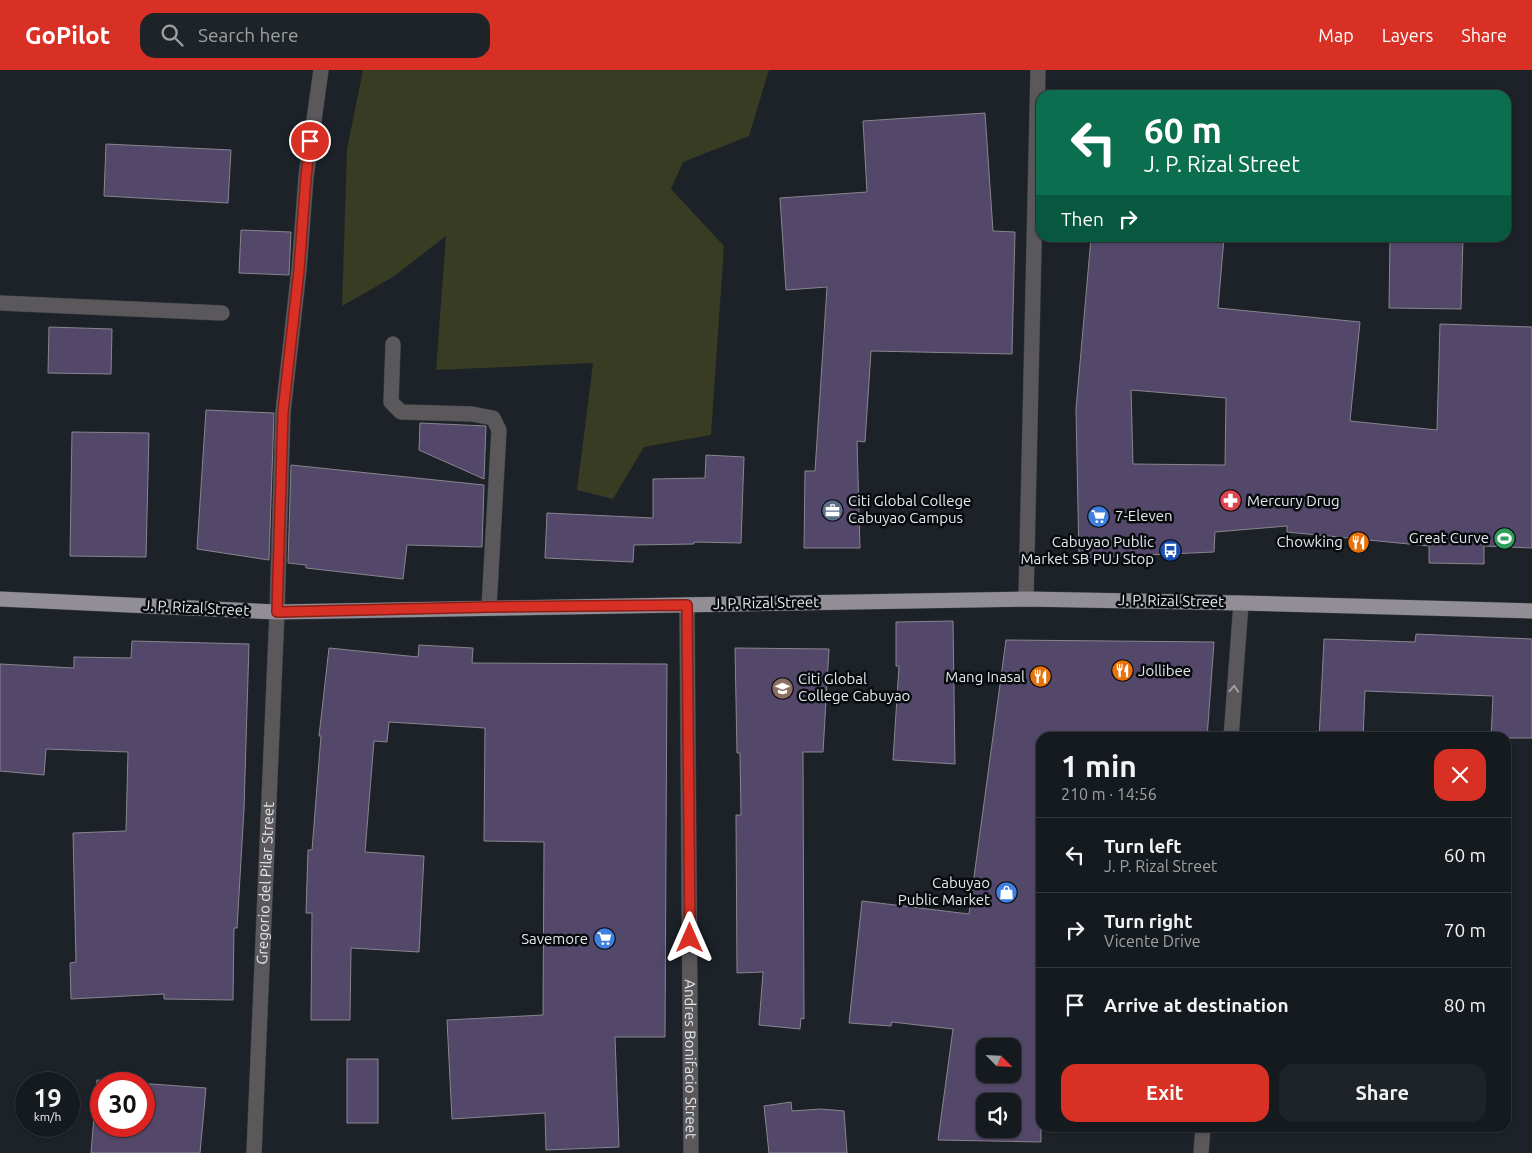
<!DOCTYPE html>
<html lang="en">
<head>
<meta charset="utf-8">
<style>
	:root { --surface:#151a1e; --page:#1e2327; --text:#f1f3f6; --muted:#9da1a4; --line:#34383c; --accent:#d93025 }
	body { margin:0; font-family:Ubuntu,sans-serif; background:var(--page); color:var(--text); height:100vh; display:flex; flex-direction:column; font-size:19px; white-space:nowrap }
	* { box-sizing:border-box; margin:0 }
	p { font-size:16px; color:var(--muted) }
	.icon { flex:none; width:28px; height:28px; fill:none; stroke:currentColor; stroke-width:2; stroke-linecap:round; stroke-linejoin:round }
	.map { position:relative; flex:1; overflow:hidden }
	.panel { position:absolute; left:1036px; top:662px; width:475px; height:400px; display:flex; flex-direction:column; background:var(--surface); border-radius:15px; box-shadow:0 1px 4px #0004,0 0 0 1px var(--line) }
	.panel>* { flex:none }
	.banner { position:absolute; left:1036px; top:20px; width:475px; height:152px; border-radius:15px; box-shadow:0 1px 4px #0004,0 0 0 1px var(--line); background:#0b6e4f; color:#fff; overflow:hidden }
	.needle { width:32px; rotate:114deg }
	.buttons { position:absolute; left:976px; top:968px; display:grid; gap:10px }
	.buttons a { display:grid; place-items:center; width:45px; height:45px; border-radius:10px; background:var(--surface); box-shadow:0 1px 4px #0004,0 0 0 1px var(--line); font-size:25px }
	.speed { position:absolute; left:15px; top:1002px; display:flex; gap:10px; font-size:25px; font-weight:700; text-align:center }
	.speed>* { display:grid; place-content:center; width:65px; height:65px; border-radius:50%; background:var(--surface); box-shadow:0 1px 4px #0004,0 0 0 1px var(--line); line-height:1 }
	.speed small { font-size:12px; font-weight:400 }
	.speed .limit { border:8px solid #d22; background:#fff; color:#111 }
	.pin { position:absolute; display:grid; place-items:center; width:42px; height:42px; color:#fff; margin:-21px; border:2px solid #fff; border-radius:50%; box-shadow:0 1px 5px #0007 }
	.me { position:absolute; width:55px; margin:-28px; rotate:0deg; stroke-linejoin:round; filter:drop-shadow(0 0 4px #0008) }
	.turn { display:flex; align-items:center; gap:18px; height:105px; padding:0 25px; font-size:22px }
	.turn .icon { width:65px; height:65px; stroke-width:2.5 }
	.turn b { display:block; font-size:35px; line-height:42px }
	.then { display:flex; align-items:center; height:48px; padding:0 25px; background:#0003; gap:10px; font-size:19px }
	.round { display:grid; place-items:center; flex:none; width:52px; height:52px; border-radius:15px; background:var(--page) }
	.summary { display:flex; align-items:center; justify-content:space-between; height:85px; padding:0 25px }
	h1 { font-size:30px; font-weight:600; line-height:38px }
	.action { display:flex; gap:10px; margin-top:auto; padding:10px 25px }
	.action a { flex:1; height:58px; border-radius:15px; background:var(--accent); color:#fff; font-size:20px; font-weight:600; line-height:58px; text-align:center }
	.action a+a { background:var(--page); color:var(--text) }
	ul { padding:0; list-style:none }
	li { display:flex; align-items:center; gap:15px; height:75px; padding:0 25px; border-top:1px solid var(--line) }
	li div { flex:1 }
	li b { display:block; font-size:19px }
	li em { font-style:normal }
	header { display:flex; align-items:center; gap:30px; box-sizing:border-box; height:70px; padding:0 25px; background:var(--accent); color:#fff }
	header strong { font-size:24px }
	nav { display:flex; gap:28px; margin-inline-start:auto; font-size:18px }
	.search { width:350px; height:45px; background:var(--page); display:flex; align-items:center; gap:12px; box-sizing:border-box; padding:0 18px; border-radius:15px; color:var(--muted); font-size:19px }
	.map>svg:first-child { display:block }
	.green { fill:#373c22 }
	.building { fill:#54486a; stroke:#88858f; fill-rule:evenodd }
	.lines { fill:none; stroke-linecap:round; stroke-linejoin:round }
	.minor-casing { stroke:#383e43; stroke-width:16 }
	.major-casing { stroke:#383e43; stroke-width:16 }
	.minor { stroke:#5a585b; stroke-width:15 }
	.major { stroke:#928e96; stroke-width:15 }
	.oneway { stroke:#9ea0a4 }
	.route-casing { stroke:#8d1f18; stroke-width:12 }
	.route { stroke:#d93025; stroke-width:9 }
	.labels { text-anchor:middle; stroke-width:5; stroke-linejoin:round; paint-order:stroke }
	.poi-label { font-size:15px; fill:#e3e8ec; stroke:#080b0e; text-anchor:end }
	.street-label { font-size:15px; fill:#e3e8ec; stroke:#080b0e }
</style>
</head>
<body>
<header>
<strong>GoPilot</strong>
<div class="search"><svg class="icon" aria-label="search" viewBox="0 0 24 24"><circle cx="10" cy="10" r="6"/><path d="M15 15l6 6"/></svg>Search here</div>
<nav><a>Map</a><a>Layers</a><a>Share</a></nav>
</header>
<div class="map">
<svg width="1532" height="1083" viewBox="0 0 1532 1083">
	<rect width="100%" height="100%" fill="#1c2228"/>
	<polygon class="green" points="363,0 769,0 749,66 683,92 671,119 724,176 711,365 644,377 613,429 577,420 593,293 436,300 446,166 393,207 342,236 347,79"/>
	<g class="building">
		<polygon points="985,43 993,161 1015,162 1012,284 871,281 865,372 857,371 860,478 804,478 805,401 815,401 827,217 786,220 780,128 867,122 863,51"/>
		<polygon points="106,74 231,80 228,133 104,126"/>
		<polygon points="241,160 291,162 289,205 239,203"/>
		<path d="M1091 168H1224L1218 238 1360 252 1350 351 1437 360 1440 254 1532 257V478L1484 476V494L1429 493V476L1287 462V456L1215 462 1214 482 1079 488 1076 339ZM1131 320 1226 328 1225 395 1133 394Z"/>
		<polygon points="1390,168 1463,168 1461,239 1389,238"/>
		<polygon points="49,257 112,259 111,304 48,303"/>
		<polygon points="206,340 274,343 269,490 197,479"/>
		<polygon points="420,353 486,356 484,409 419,380"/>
		<polygon points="72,362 149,363 146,487 70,486"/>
		<polygon points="706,385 744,387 741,473 694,472 694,474 634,475 633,492 545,488 547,443 653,448 653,409 705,408"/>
		<polygon points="291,395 484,415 482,477 407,475 403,509 306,498 306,495 288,493"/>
		<polygon points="953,551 955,694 893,690 899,596 896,596 896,552"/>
		<polygon points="1416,564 1532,569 1532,668 1491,668 1493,626 1365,621 1363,668 1319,668 1324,569 1415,572"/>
		<path d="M1006 570 1214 572 1207 668H1041V1072L938 1070 953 959 892 952 891 956 849 953 862 831 969 844ZM985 976H1012V1004H985ZM985 1031H1012V1059H985Z"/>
		<polygon points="132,571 249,574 244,739 237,858 234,858 233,930 164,929 164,924 71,929 70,893 76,892 73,763 126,761 128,682 46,679 44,705 0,701 0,594 74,598 74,587 131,588"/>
		<polygon points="419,575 473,578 472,593 667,594 665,967 615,967 619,1077 546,1080 545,1043 452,1049 447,950 543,945 544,772 484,771 485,658 389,652 387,672 374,671 365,782 424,786 419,882 351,878 350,950 311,950 312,843 306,843 308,780 312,780 321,666 319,666 329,578 418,587"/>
		<polygon points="735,578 829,579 823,682 803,682 804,949 801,948 800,959 759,955 763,902 737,903 736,745 741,745 740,683 737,683"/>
		<rect x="347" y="989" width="31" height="64"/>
		<path d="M97 1010 206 1018 200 1083H91ZM101 1014H144V1056H101Z"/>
		<polygon points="791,1032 792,1041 821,1039 844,1041 847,1083 769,1083 764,1036"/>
	</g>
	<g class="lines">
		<defs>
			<g id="minor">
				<polyline points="0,233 222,243"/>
				<polyline points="393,274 391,332 401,342 472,344 493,348 499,360 489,537"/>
				<polyline points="1026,529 1038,0"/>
				<path id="s1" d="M687 535 691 1083"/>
				<polyline points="1231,668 1241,533"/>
				<path id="s2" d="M254 1083 277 542 283 342 299 200 306 107 321 0"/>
				<polyline points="1201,1083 1203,1058"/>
			</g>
			<polyline id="major" points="0,529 277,542 1026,529 1241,533 1532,541"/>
		</defs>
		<use href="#minor" class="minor-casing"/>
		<use href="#major" class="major-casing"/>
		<use href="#minor" class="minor"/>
		<use href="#major" class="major"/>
	</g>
	<defs><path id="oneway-chevron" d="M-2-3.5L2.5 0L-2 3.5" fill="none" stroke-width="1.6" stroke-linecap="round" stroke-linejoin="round" transform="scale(1.25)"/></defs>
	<use class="oneway" href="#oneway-chevron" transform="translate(1234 619) rotate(-86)"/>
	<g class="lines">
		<defs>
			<polyline id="route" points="310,71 306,107 299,200 283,342 277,542 489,537 687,535 690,868"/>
		</defs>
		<use href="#route" class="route-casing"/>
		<use href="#route" class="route"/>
	</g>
	<defs>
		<symbol id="pharmacy-disc" viewBox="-11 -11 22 22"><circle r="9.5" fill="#e0444e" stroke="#080b0e"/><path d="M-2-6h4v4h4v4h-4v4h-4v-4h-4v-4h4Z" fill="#fff"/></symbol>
		<symbol id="office-disc" viewBox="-11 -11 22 22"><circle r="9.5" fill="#5c6f8a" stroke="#080b0e"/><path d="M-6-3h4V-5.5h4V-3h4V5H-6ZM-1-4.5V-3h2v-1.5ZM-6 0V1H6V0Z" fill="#fff"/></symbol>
		<symbol id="supermarket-disc" viewBox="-11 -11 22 22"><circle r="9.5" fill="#3f7fe0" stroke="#080b0e"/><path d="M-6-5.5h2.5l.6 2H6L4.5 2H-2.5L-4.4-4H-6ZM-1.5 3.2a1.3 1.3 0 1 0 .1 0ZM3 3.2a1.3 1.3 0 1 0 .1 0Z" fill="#fff"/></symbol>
		<symbol id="stadium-disc" viewBox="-11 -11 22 22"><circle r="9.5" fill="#2e9e5b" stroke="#080b0e"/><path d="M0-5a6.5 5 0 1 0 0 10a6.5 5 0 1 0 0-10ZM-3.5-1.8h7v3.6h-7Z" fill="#fff"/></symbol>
		<symbol id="restaurant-disc" viewBox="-11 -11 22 22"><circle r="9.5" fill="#e8710a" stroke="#080b0e"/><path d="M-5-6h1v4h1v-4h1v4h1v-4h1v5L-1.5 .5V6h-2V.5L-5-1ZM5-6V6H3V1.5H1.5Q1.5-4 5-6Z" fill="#fff"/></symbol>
		<symbol id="bus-disc" viewBox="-11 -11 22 22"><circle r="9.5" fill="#1a4fb4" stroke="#080b0e"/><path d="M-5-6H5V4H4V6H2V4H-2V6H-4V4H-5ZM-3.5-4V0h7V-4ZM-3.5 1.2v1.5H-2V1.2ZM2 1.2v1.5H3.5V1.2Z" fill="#fff"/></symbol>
		<symbol id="university-disc" viewBox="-11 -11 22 22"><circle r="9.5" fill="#8d6e63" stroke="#080b0e"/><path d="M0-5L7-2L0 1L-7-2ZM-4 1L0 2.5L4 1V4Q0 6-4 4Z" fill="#fff"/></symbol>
		<symbol id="shop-disc" viewBox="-11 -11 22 22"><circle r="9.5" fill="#3f7fe0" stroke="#080b0e"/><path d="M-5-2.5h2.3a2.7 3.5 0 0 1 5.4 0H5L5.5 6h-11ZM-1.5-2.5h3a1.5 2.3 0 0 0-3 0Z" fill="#fff"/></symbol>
	</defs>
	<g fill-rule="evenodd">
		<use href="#pharmacy-disc" x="1218" y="418" width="25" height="25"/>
		<use href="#office-disc" x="820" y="428" width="25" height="25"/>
		<use href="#supermarket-disc" x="1086" y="434" width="25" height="25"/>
		<use href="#stadium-disc" x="1492" y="456" width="25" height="25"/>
		<use href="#restaurant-disc" x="1346" y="460" width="25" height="25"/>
		<use href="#bus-disc" x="1158" y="468" width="25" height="25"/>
		<use href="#restaurant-disc" x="1110" y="588" width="25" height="25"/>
		<use href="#restaurant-disc" x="1028" y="594" width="25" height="25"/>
		<use href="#university-disc" x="770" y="606" width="25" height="25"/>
		<use href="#shop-disc" x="994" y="810" width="25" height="25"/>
		<use href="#supermarket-disc" x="592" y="856" width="25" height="25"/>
	</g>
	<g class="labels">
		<g class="poi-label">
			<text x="848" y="436" text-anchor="start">Citi Global College<tspan x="848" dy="17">Cabuyao Campus</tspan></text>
			<text x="1247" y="436" text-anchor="start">Mercury Drug</text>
			<text x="1115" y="451" text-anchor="start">7-Eleven</text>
			<text x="1489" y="473">Great Curve</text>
			<text x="1154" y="477">Cabuyao Public<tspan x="1154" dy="17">Market SB PUJ Stop</tspan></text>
			<text x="1343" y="477">Chowking</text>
			<text x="1138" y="606" text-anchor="start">Jollibee</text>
			<text x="1025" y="612">Mang Inasal</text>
			<text x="798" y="614" text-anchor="start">Citi Global<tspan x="798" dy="17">College Cabuyao</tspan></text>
			<text x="990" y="818">Cabuyao<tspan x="990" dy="17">Public Market</tspan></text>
			<text x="588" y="874">Savemore</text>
		</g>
		<g class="street-label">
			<text transform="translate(1171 531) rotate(1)" y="5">J. P. Rizal Street</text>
			<text transform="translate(766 533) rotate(-1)" y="5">J. P. Rizal Street</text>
			<text transform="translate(196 538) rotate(3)" y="5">J. P. Rizal Street</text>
			<text dy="5" stroke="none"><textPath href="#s2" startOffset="270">Gregorio del Pilar Street</textPath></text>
			<text dy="5" stroke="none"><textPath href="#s1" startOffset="454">Andres Bonifacio Street</textPath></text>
		</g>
	</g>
</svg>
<div class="buttons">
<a><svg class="needle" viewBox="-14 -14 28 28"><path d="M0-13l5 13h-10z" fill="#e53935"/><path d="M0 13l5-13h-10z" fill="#9da1a4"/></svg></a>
<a><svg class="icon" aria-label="sound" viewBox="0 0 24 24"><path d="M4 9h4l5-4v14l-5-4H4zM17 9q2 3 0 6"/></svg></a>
</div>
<div class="speed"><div>19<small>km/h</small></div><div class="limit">30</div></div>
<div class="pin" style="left:310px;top:71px;background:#d93025"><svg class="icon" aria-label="arrive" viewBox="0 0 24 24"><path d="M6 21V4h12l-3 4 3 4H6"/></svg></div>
<svg class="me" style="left:690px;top:868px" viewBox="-20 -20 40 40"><path d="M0-17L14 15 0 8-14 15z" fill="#d93025" stroke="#fff" stroke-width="4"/></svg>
<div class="banner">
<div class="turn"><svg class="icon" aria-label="left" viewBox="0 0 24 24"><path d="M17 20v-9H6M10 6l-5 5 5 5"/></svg><div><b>60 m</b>J. P. Rizal Street</div></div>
<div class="then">Then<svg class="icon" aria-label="right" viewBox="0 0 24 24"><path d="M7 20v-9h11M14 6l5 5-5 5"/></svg></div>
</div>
<section class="panel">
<div class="summary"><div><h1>1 min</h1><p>210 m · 14:56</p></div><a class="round" style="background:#d93025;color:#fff"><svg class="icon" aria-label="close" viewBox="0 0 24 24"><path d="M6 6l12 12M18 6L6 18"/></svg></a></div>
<ul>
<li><svg class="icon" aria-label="left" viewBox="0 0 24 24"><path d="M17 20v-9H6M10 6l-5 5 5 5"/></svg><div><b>Turn left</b><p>J. P. Rizal Street</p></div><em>60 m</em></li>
<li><svg class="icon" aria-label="right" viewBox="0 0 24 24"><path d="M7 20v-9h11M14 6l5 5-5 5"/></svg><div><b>Turn right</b><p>Vicente Drive</p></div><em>70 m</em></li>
<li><svg class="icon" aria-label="arrive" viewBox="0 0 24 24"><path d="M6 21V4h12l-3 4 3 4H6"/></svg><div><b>Arrive at destination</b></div><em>80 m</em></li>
</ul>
<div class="action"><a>Exit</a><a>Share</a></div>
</section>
</div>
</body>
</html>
